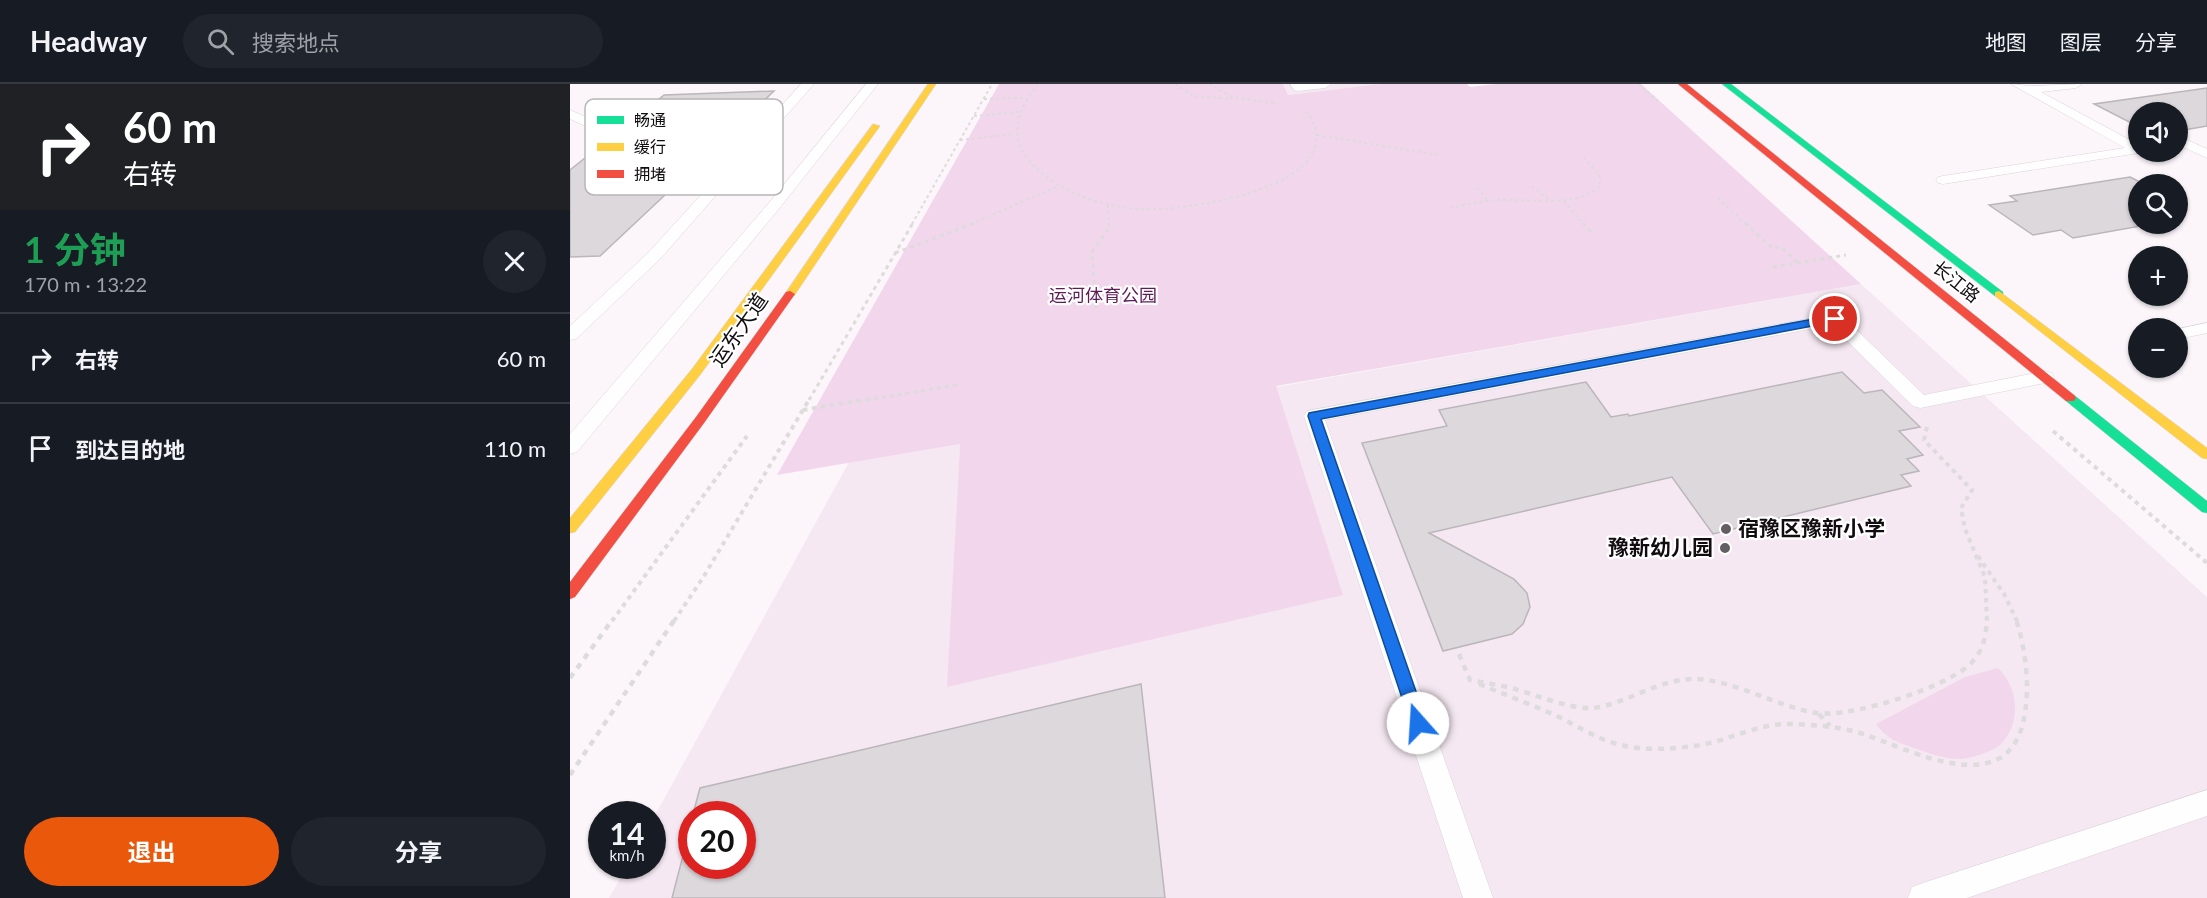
<!DOCTYPE html>
<html lang="zh">
<head>
<meta charset="utf-8">
<style>
	:root { --surface:#171b24; --page:#20242c; --text:#f1f3f6; --muted:#9ea1a6; --line:#363941; --accent:#ea580c }
	body { margin:0; font-family:Lato,"Noto Sans SC",sans-serif; background:var(--page); color:var(--text); height:100vh; display:flex; flex-direction:column; font-size:22px; white-space:nowrap }
	* { box-sizing:border-box; margin:0 }
	p { font-size:20px; color:var(--muted) }
	.icon { flex:none; width:33px; height:33px; fill:none; stroke:currentColor; stroke-width:2; stroke-linecap:round; stroke-linejoin:round }
	.map { position:relative; flex:1; overflow:hidden }
	.drawer { display:flex; flex-direction:column; background:var(--surface); width:570px }
	.drawer>* { flex:none }
	.top-card { background:#202124; color:#fff; overflow:hidden }
	.buttons { position:absolute; left:1558px; top:18px; display:grid; gap:12px }
	.buttons a { display:grid; place-items:center; width:60px; height:60px; border-radius:50%; background:var(--surface); box-shadow:0 2px 4px #0004; font-size:30px }
	.speed { position:absolute; left:18px; top:717px; display:flex; gap:12px; font-size:30px; font-weight:700; text-align:center }
	.speed>* { display:grid; place-content:center; width:78px; height:78px; border-radius:50%; background:var(--surface); box-shadow:0 2px 4px #0004; line-height:1 }
	.speed small { font-size:15px; font-weight:400 }
	.speed .limit { border:9px solid #d22; background:#fff; color:#111 }
	.pin { position:absolute; display:grid; place-items:center; width:51px; height:51px; color:#fff; margin:-26px; border:3px solid #fff; border-radius:50%; box-shadow:0 2px 6px #0007 }
	.me { position:absolute; width:66px; margin:-33px; rotate:341deg; stroke-linejoin:round; filter:drop-shadow(0 0 4px #0008) }
	.turn { display:flex; align-items:center; gap:21px; height:126px; padding:0 24px; font-size:27px }
	.turn .icon { width:78px; height:78px; stroke-width:2.5 }
	.turn b { display:block; font-size:42px; line-height:51px }
	.round { display:grid; place-items:center; flex:none; width:63px; height:63px; border-radius:32px; background:var(--page) }
	.headline { display:flex; align-items:center; justify-content:space-between; height:102px; padding:0 24px }
	h1 { font-size:36px; font-weight:700; line-height:45px; color:#1e9e55 }
	.cta { display:flex; gap:12px; margin-top:auto; padding:12px 24px }
	.cta a { flex:1; height:69px; border-radius:36px; background:var(--accent); color:#fff; font-size:24px; font-weight:700; line-height:69px; text-align:center }
	.cta a+a { background:var(--page); color:var(--text) }
	ul { padding:0; list-style:none }
	li { display:flex; align-items:center; gap:18px; height:90px; padding:0 24px; border-top:2px solid var(--line) }
	li div { flex:1 }
	li b { display:block; font-size:22px }
	li em { font-style:normal }
	header { display:flex; align-items:center; gap:36px; box-sizing:border-box; height:84px; padding:0 30px; background:var(--surface); border-bottom:2px solid var(--line) }
	header strong { font-size:28px }
	nav { display:flex; gap:33px; margin-inline-start:auto; font-size:21px }
	.search { width:420px; height:54px; background:var(--page); display:flex; align-items:center; gap:15px; box-sizing:border-box; padding:0 21px; border-radius:33px; color:var(--muted); font-size:22px }
	main { display:flex; flex:1; min-height:0 }
	.map>svg:first-child { display:block }
	.built { fill:#f5e8f2; fill-rule:evenodd }
	.green { fill:#f2d7ec }
	.building { fill:#ddd8dc; stroke:#bbb6b9; stroke-width:1.5 }
	.lines { fill:none; stroke-linecap:round; stroke-linejoin:round }
	.lane-casing { stroke:#d9d4d8; stroke-width:1 }
	.fast-casing { stroke:#d9d4d8; stroke-width:1 }
	.slow-casing { stroke:#d9d4d8; stroke-width:1 }
	.jam-casing { stroke:#d9d4d8; stroke-width:1 }
	.path-far3 { stroke:#dddbdc; stroke-width:2; stroke-dasharray:3 3; stroke-linecap:butt }
	.path-far2 { stroke:#dddbdc; stroke-width:3; stroke-dasharray:4 4; stroke-linecap:butt }
	.path-far1 { stroke:#dddbdc; stroke-width:4; stroke-dasharray:4.5 4.5; stroke-linecap:butt }
	.path { stroke:#dddbdc; stroke-width:4.5; stroke-dasharray:6 6; stroke-linecap:butt }
	.lane { fill:#fffefe; fill-rule:evenodd }
	.fast { fill:#16e098; fill-rule:evenodd }
	.slow { fill:#ffcf43; fill-rule:evenodd }
	.jam { fill:#f24e42; fill-rule:evenodd }
	.route { fill:#1a73e8; stroke:#114b97; stroke-width:1.5 }
	.poi-dot { fill:#635e61; stroke:#fff; stroke-width:2 }
	.labels { text-anchor:middle; stroke-width:4.5; stroke-linejoin:round; paint-order:stroke }
	.far-street-label { font-size:18px; fill:#100c0f; stroke:#fff }
	.far-park-label { font-size:18px; fill:#5f1b56; stroke:#fff }
	.street-label { font-size:21px; fill:#100c0f; stroke:#fff }
	.poi-label { font-size:21px; font-weight:bold; fill:#100c0f; stroke:#fff; text-anchor:start }
	.key { fill:#fff; stroke:#b7b6b7; stroke-width:1.5 }
	.key-label { font-size:16px; fill:#100c0f }
</style>
</head>
<body>
<header>
<strong>Headway</strong>
<div class="search"><svg class="icon" aria-label="search" viewBox="0 0 24 24"><circle cx="10" cy="10" r="6"/><path d="M15 15l6 6"/></svg>搜索地点</div>
<nav><a>地图</a><a>图层</a><a>分享</a></nav>
</header>
<main>
<section class="drawer">
<div class="top-card">
<div class="turn"><svg class="icon" aria-label="right" viewBox="0 0 24 24"><path d="M7 20v-9h11M14 6l5 5-5 5"/></svg><div><b>60 m</b>右转</div></div>
</div>
<div class="headline"><div><h1>1 分钟</h1><p>170 m · 13:22</p></div><a class="round"><svg class="icon" aria-label="close" viewBox="0 0 24 24"><path d="M6 6l12 12M18 6L6 18"/></svg></a></div>
<ul>
<li><svg class="icon" aria-label="right" viewBox="0 0 24 24"><path d="M7 20v-9h11M14 6l5 5-5 5"/></svg><div><b>右转</b></div><em>60 m</em></li>
<li><svg class="icon" aria-label="arrive" viewBox="0 0 24 24"><path d="M6 21V4h12l-3 4 3 4H6"/></svg><div><b>到达目的地</b></div><em>110 m</em></li>
</ul>
<div class="cta"><a>退出</a><a>分享</a></div>
</section>
<div class="map">
<svg width="1637" height="814" viewBox="0 0 1637 814">
	<rect width="100%" height="100%" fill="#fcf6fa"/>
	<g class="built">
		<polygon points="713,0 809,0 718,11"/>
		<path d="M1291 200 1637 513V814H39L57 782H82L83 735 279 378 390 360 378 602 706 303ZM122 730H172V782H122Z"/>
	</g>
	<g class="green">
		<polygon points="429,0 713,0 718,11 809,0 897,0 900,3 926,0 1071,0 1291,200 706,302 773,511 377,603 390,360 207,391"/>
		<path d="M1428 584C1448 603 1452 637 1432 659 1425 667 1400 675 1389 675 1374 675 1358 669 1344 664 1328 659 1316 654 1306 640L1395 593Z"/>
	</g>
	<g class="building">
		<polygon points="1637,4 1637,42 1608,47 1608,28 1569,28 1569,43 1524,20"/>
		<polygon points="204,7 174,36 61,38 94,11"/>
		<polygon points="161,49 30,172 0,173 0,86 45,50"/>
		<polygon points="1560,93 1574,100 1569,100 1569,140 1582,140 1503,154 1491,146 1463,151 1419,121 1447,117 1440,112"/>
		<polygon points="1272,288 1294,309 1312,306 1350,343 1329,347 1353,371 1337,375 1349,387 1331,391 1341,402 1143,450 1102,393 859,449 944,495 957,509 960,523 953,540 942,550 873,567 792,359 877,342 869,326 1016,298 1041,333 1058,330 1059,332"/>
		<polygon points="571,600 595,814 102,814 122,737 122,782 172,782 172,730 123,730 130,704"/>
	</g>
	<g class="lines">
		<defs>
			<g id="lane">
				<polygon points="231,0 244,0 90,175 6,255 0,256 0,242 78,169 190,46 47,48 17,43 0,35 0,26 25,37 47,40 197,38"/>
				<polygon points="296,0 308,0 208,126 7,368 0,370 0,350 198,120"/>
				<polygon points="720,0 761,0 755,4 728,7 724,6"/>
				<polygon points="1441,0 1460,2 1512,0 1506,4 1471,8 1569,61 1569,68 1575,68 1373,100 1368,99 1366,96 1368,93 1373,92 1555,64"/>
				<polygon points="1615,55 1637,65 1637,74 1613,63 1608,64 1608,56"/>
				<polygon points="1265,230 1271,231 1354,311 1475,287 1482,289 1484,293 1482,297 1475,299 1350,324 1343,322 1261,241 755,336 923,814 893,814 734,332 737,327"/>
				<polygon points="1637,239 1637,249 1608,255 1608,245"/>
				<polygon points="1637,706 1637,732 1397,814 1338,814 1342,803 1353,799"/>
			</g>
			<g id="fast">
				<polygon points="1152,0 1161,0 1433,208 1433,212 1425,212"/>
				<polygon points="1500,310 1504,311 1637,417 1637,429 1632,428 1496,317 1494,314"/>
			</g>
			<g id="slow">
				<polygon points="358,0 366,0 224,212 216,212 215,210"/>
				<polygon points="303,40 310,42 130,291 5,448 0,449 0,434 122,285"/>
				<polygon points="1429,207 1637,364 1637,375 1632,374 1425,212 1425,208"/>
			</g>
			<g id="jam">
				<polygon points="1108,0 1117,0 1504,311 1506,314 1504,317 1496,317"/>
				<polygon points="220,207 225,210 134,339 5,513 0,515 0,498 126,333 216,208"/>
			</g>
		</defs>
		<use href="#lane" class="lane-casing"/>
		<use href="#fast" class="fast-casing"/>
		<use href="#slow" class="slow-casing"/>
		<use href="#jam" class="jam-casing"/>
		<g class="path-far3">
			<path d="M468 0C447 26 437 54 463 81 489 108 528 121 566 125 611 129 791 103 736 27"/>
			<polyline points="605,0 623,12 662,15"/>
			<polyline points="639,0 662,13 708,20"/>
			<polyline points="1068,0 1088,17"/>
			<polyline points="414,15 455,14"/>
			<polyline points="404,32 449,28"/>
			<polyline points="747,51 869,71"/>
			<polyline points="390,56 444,50"/>
			<polyline points="962,102 980,117"/>
			<polyline points="907,104 918,117"/>
			<polyline points="1148,114 1176,140"/>
			<polyline points="994,117 1014,140"/>
			<polyline points="538,121 539,140"/>
			<path d="M880 124C895 121 911 117 926 116 959 114 1004 125 1030 102L1029 90 1014 74"/>
			<polyline points="342,140 422,0"/>
			<polyline points="401,140 489,102"/>
		</g>
		<g class="path-far2">
			<polyline points="1013,139 1021,148"/>
			<polyline points="1175,139 1202,164 1211,163 1228,179"/>
			<polyline points="325,169 405,139"/>
			<polyline points="1203,183 1276,171"/>
			<polyline points="526,224 522,168 539,144 539,139"/>
			<polyline points="239,316 343,139"/>
			<polyline points="296,316 392,300"/>
		</g>
		<g class="path-far1">
			<polyline points="233,326 305,314"/>
			<polyline points="1357,343 1354,356 1402,406 1391,424 1395,445 1415,493 1417,537"/>
			<polyline points="1483,347 1637,479"/>
			<polyline points="1408,472 1434,510 1447,537"/>
			<polyline points="42,537 177,352"/>
			<polyline points="104,537 134,492 240,314"/>
		</g>
		<g class="path">
			<path d="M889 570 900 596C915 599 930 601 945 605 966 611 1002 626 1024 624 1058 619 1089 595 1124 595 1162 595 1207 623 1247 629 1280 634 1381 603 1403 577 1414 565 1416 551 1417 535"/>
			<polyline points="0,594 43,535"/>
			<path d="M909 600C936 611 963 621 989 633 1009 643 1029 656 1051 661 1074 667 1100 665 1124 662 1149 659 1173 647 1198 642 1212 639 1225 640 1239 641 1257 642 1275 644 1293 650 1339 665 1434 717 1453 639 1461 606 1456 567 1446 535"/>
			<polyline points="1249,630 1260,642"/>
			<polyline points="0,691 105,535"/>
		</g>
		<use href="#lane" class="lane"/>
		<use href="#fast" class="fast"/>
		<use href="#slow" class="slow"/>
		<use href="#jam" class="jam"/>
	</g>
	<polygon class="route" points="1265,231 1271,235 1269,237 751,335 857,639 854,644 848,646 842,644 738,332 739,329"/>
	<g class="poi-dot">
		<circle cx="1156" cy="445" r="6"/>
		<circle cx="1155" cy="464" r="6"/>
	</g>
	<g class="labels">
		<g class="far-street-label">
			<text transform="translate(1386 198) rotate(39)" y="6">长江路</text>
		</g>
		<g class="far-park-label">
			<text x="533" y="218">运河体育公园</text>
		</g>
		<g class="street-label">
			<text transform="translate(169 246) rotate(-55)" y="7">运东大道</text>
		</g>
		<g class="poi-label">
			<text x="1168" y="452">宿豫区豫新小学</text>
			<text x="1143" y="471" text-anchor="end">豫新幼儿园</text>
		</g>
	</g>
	<rect x="15" y="15" width="198" height="96" rx="9" class="key"/>
	<rect x="27" y="32" width="27" height="8" fill="#16e098"/>
	<rect x="27" y="59" width="27" height="8" fill="#ffcf43"/>
	<rect x="27" y="86" width="27" height="8" fill="#f24e42"/>
	<g class="key-label">
		<text x="64" y="42">畅通</text>
		<text x="64" y="69">缓行</text>
		<text x="64" y="96">拥堵</text>
	</g>
</svg>
<div class="buttons">
<a><svg class="icon" aria-label="sound" viewBox="0 0 24 24"><path d="M4 9h4l5-4v14l-5-4H4zM17 9q2 3 0 6"/></svg></a>
<a><svg class="icon" aria-label="search" viewBox="0 0 24 24"><circle cx="10" cy="10" r="6"/><path d="M15 15l6 6"/></svg></a>
<a>+</a>
<a>−</a>
</div>
<div class="speed"><div>14<small>km/h</small></div><div class="limit">20</div></div>
<div class="pin" style="left:1265px;top:235px;background:#d93025"><svg class="icon" aria-label="arrive" viewBox="0 0 24 24"><path d="M6 21V4h12l-3 4 3 4H6"/></svg></div>
<svg class="me" style="left:848px;top:639px" viewBox="-20 -20 40 40"><circle r="19" fill="#fff"/><path d="M0-13L10 11 0 6-10 11z" fill="#1a73e8"/></svg>
</div>
</main>
</body>
</html>
